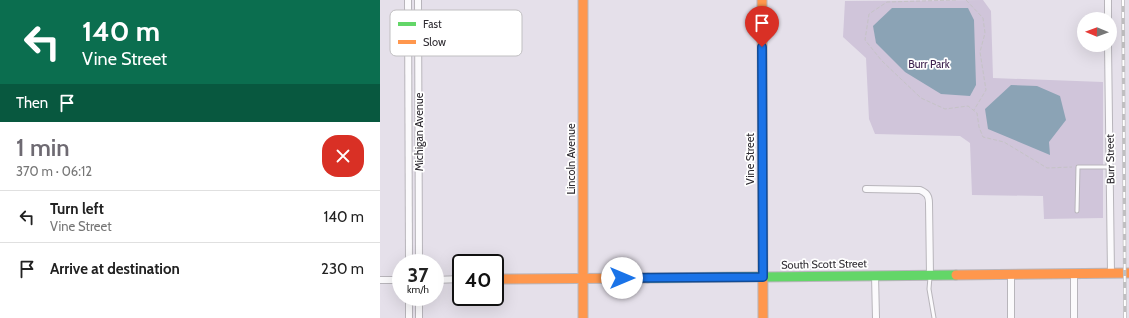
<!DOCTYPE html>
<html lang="en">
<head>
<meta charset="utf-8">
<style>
	:root { --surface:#fff; --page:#f6f6f6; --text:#222; --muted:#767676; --line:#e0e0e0; --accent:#6e6a72 }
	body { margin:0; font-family:Cabin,sans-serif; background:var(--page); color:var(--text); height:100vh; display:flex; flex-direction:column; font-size:15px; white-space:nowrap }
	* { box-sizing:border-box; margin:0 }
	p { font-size:13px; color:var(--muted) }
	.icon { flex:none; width:22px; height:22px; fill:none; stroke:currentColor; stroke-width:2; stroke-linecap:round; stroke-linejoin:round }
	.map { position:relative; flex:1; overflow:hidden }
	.sheet { display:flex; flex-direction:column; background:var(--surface); width:380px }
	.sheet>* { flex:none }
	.guide { background:#0b6e4f; color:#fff; overflow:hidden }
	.needle { width:26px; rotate:271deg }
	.buttons { position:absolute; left:697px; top:12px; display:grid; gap:8px }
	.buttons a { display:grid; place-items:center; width:40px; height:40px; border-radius:50%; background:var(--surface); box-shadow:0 4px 16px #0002; font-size:20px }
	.speed { position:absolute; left:12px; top:254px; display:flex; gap:8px; font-size:20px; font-weight:700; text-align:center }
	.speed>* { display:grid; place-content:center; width:52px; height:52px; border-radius:50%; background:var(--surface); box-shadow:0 4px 16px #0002; line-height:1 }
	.speed small { font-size:10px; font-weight:400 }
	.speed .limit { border:2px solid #111; border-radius:6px; background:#fff; color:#111 }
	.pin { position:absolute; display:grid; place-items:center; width:34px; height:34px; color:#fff; margin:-41px -17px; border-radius:50% 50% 50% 0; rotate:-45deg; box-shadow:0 0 4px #0007 }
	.pin .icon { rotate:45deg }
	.me { position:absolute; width:44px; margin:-22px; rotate:90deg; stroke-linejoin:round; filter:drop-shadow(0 0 3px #0008) }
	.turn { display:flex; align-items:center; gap:14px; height:84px; padding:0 16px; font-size:18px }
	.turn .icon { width:52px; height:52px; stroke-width:2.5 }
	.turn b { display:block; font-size:28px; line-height:34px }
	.then { display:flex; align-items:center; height:38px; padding:0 16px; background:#0003; gap:8px; font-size:15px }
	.round { display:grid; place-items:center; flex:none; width:42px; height:42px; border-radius:16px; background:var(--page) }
	.headline { display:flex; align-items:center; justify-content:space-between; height:68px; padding:0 16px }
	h1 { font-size:24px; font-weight:600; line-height:30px; color:var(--accent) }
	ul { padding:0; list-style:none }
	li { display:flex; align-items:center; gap:12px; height:52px; padding:0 16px; border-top:1px solid var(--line) }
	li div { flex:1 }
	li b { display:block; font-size:15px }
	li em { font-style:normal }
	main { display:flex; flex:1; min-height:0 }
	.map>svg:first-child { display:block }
	.green { fill:#d0c5da }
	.water { fill:#8ba3b5 }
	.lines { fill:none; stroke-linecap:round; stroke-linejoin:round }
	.lane-casing { stroke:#b8b5bb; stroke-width:5 }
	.street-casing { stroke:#b8b5bb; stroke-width:8 }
	.fast-casing { stroke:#b8b5bb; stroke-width:11 }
	.slow-casing { stroke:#b8b5bb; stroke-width:11 }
	.path { stroke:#c5c3c6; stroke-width:1; stroke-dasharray:4 2; stroke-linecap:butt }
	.lane { stroke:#fbfafc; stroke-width:3 }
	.street { stroke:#fbfafc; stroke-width:6 }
	.fast { stroke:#63d668; stroke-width:9 }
	.slow { stroke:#ff974d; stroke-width:9 }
	.rail-casing { stroke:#c0bfc1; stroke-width:3.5 }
	.rail { stroke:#fff; stroke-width:2; stroke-dasharray:6; stroke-linecap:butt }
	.route-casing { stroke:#114b97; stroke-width:10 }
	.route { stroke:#1a73e8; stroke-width:7 }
	.labels { text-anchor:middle; stroke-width:3.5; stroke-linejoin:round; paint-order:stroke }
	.park-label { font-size:11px; fill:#3e234f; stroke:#fff }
	.street-label { font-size:11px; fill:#2e2b31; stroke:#fff }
	.key { fill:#fff; stroke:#c0bfc1; stroke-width:1 }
	.key-label { font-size:11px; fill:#2e2b31 }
</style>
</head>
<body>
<main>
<section class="sheet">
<div class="guide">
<div class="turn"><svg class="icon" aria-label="left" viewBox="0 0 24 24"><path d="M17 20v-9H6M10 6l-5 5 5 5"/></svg><div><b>140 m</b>Vine Street</div></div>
<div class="then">Then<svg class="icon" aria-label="arrive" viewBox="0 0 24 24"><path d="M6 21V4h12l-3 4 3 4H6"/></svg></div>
</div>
<div class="headline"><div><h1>1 min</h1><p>370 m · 06:12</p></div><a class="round" style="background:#d93025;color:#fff"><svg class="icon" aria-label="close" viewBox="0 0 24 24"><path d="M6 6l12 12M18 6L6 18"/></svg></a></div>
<ul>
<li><svg class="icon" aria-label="left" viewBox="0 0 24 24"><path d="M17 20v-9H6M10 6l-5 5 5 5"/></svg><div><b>Turn left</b><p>Vine Street</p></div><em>140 m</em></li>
<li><svg class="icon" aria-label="arrive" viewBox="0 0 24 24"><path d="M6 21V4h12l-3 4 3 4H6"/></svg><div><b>Arrive at destination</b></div><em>230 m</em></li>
</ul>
</section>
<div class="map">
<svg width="749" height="318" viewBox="0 0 749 318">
	<rect width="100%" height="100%" fill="#e5e0ea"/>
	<polygon class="green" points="603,0 611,11 613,78 723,82 723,218 664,219 663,196 592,195 590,143 580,136 495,134 489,119 486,58 463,37 465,1"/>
	<g class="water">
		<polygon points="512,8 588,8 594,20 596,85 590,96 561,94 525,72 496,43 493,26"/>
		<polygon points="631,85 657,86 680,96 686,120 669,142 670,155 608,129 605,109"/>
	</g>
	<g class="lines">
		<defs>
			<g id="lane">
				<polyline points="697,211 698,167 730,167"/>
				<polyline points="550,277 549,289 554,318"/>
			</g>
			<g id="street">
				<polyline points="28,0 29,263"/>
				<polyline points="38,0 39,263"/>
				<polyline points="728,0 728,19"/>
				<polyline points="728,45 731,273"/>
				<path d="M486 189 540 190C547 193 549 196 549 203L550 275"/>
				<polyline points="495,275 496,318"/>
				<polyline points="0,280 21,280"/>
				<polyline points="55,280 81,279"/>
				<polyline points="29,297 29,318"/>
				<polyline points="39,318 39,297"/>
				<polyline points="631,318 631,274"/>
				<polyline points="694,318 694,274"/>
			</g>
			<polyline id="fast" points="268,278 576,275"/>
			<g id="slow">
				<polyline points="203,0 203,318"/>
				<polyline points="382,0 383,318"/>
				<polyline points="576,275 749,273"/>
				<polyline points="115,279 268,278"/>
			</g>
		</defs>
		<use href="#lane" class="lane-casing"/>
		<use href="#street" class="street-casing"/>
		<use href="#fast" class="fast-casing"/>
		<use href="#slow" class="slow-casing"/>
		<g class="path">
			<polyline points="576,0 507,2 489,14 485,40 502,61 541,98 565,109 588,106 597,113 599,127 603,137 624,142 667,168 692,167"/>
			<polyline points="586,0 603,18 605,33 600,52 606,90 594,110"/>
		</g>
		<use href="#lane" class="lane"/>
		<use href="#street" class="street"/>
		<use href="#fast" class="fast"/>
		<use href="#slow" class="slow"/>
		<defs>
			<polyline id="rail" points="743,0 745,318"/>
		</defs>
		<use href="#rail" class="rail-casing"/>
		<use href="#rail" class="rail"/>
	</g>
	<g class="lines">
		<defs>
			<polyline id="route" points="242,278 383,277 382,47"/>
		</defs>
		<use href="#route" class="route-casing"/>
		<use href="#route" class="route"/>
	</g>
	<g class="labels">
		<g class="park-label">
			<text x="549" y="68">Burr Park</text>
		</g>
		<g class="street-label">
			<text transform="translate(39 132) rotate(-90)" y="4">Michigan Avenue</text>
			<text transform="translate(191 159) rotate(-90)" y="4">Lincoln Avenue</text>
			<text transform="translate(370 159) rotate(-90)" y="4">Vine Street</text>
			<text transform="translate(730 159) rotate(-91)" y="4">Burr Street</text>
			<text transform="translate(444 264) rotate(-1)" y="4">South Scott Street</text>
		</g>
	</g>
	<rect x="10" y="10" width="132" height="46" rx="6" class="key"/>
	<rect x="18" y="22" width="18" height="4" fill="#63d668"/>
	<rect x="18" y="40" width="18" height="4" fill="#ff974d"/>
	<g class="key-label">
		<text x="43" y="28">Fast</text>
		<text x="43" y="46">Slow</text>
	</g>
</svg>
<div class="buttons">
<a><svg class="needle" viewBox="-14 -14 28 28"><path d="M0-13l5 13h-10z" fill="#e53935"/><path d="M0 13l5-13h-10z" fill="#767676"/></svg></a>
</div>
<div class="speed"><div>37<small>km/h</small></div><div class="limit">40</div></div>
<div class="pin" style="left:382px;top:47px;background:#d93025"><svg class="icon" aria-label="arrive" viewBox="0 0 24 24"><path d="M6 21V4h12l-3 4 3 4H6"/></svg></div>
<svg class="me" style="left:242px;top:278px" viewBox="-20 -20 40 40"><circle r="19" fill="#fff"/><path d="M0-13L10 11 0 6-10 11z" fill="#1a73e8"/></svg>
</div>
</main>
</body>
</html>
